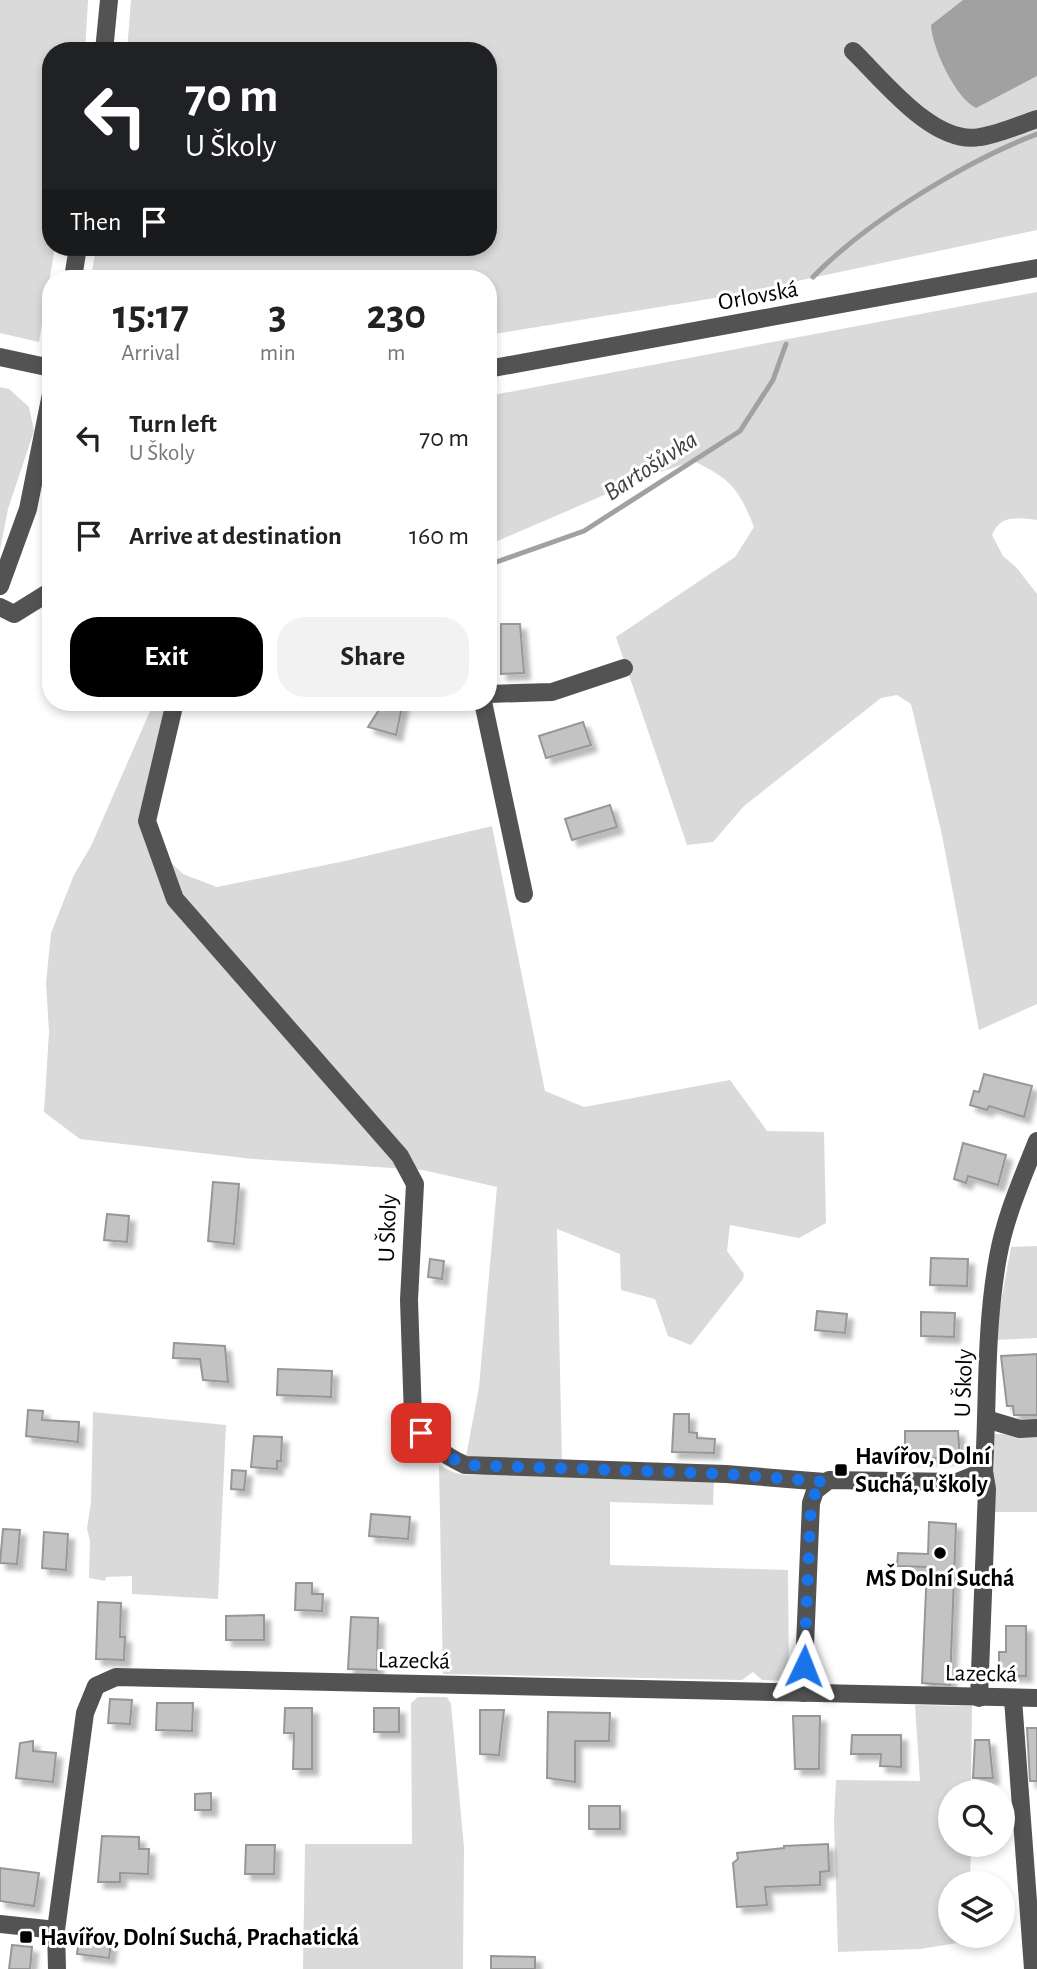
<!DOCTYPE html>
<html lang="en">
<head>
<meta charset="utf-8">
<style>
	:root { --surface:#fff; --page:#f2f2f2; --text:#222; --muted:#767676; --accent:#000 }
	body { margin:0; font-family:"Alegreya Sans",sans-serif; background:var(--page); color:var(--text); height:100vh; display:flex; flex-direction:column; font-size:26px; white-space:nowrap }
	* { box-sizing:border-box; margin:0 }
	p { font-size:23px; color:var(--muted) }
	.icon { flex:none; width:38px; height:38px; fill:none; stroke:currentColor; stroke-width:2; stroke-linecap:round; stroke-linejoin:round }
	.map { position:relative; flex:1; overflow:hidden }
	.side { position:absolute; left:42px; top:270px; width:455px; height:441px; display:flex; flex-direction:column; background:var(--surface); border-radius:28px; box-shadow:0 4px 10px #0003 }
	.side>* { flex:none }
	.top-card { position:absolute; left:42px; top:42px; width:455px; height:214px; border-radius:28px; box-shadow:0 4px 10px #0003; background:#202124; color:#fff; overflow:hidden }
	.buttons { position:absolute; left:938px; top:1780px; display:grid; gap:14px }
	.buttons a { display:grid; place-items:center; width:77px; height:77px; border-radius:50%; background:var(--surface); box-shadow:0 4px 10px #0003; font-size:35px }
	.pin { position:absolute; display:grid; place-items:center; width:60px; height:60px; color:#fff; margin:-30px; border-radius:14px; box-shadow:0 4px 10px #0006 }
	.me { position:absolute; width:77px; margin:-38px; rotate:2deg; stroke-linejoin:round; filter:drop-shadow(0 0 5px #0008) }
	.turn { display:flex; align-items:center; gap:24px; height:147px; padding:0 28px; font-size:32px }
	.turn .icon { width:91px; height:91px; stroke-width:2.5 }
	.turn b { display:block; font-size:49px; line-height:60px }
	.then { display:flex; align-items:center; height:66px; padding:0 28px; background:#0003; gap:14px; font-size:26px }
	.eta { display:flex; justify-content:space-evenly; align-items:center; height:119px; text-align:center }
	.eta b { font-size:42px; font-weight:700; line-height:49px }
	.primary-button { display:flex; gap:14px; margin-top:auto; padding:14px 28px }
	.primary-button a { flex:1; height:80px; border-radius:28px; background:var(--accent); color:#fff; font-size:28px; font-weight:700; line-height:80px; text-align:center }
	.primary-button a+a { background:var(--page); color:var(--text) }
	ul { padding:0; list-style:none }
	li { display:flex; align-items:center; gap:21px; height:98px; padding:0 28px }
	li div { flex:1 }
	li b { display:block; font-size:26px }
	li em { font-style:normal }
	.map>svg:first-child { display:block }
	.green { fill:#dadada }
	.water { fill:#a1a1a1 }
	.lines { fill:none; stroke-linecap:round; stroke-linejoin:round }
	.stream { stroke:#a1a1a1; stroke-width:5 }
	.building { fill:#c3c3c3; stroke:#979797; stroke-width:2; filter:url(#shadow) }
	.minor { stroke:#535353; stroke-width:18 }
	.route { stroke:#1a73e8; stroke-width:12; stroke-dasharray:0 21.6 }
	.poi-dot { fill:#000; stroke:#fff; stroke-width:2.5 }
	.labels { text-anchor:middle; stroke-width:6; stroke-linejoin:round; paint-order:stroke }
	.street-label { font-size:24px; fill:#000; stroke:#fff }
	.poi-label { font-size:24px; font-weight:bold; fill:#000; stroke:#fff; text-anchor:start }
	.water-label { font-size:26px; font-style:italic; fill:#424242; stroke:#fff }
</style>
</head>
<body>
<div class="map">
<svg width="1037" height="1969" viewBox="0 0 1037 1969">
	<defs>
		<filter id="shadow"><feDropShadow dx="6" dy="6" stdDeviation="2" flood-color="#0004"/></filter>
	</defs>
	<rect width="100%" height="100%" fill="#fff"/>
	<g class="green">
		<polygon points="0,0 88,0 85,51 51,51 51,247 55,247 39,342 0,333"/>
		<polygon points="131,0 1037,0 1037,230 727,296 488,335 488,278 91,278 96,247 488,247 488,51 127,51"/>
		<path d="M1037 292V520C1017 518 1001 514 992 535L1003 556 1016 567 1037 594V1004L979 1030 942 835 911 704 897 695 881 698 744 806 713 842 687 845 616 637 735 557 754 527C739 489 730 478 693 461L646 477 488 545V396Z"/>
		<polygon points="0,387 9,389 29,407 34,431 8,509 0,550"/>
		<polygon points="154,702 171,702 142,819 163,855 183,874 217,887 345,861 492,826 545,1091 584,1107 730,1080 767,1131 824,1132 826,1223 799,1238 730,1225 727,1251 744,1274 743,1279 691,1345 668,1336 655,1299 621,1290 620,1254 557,1229 562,1462 465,1462 479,1387 497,1187 423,1170 253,1159 80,1139 44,1112 49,1032 46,983 51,933 74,875 91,846"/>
		<polygon points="1037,1246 1037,1338 994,1340 1011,1247"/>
		<polygon points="93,1412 226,1425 218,1599 132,1594 132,1576 106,1577 105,1581 89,1578 90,1541 87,1528 91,1503"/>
		<polygon points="992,1434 1037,1435 1037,1512 992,1512"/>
		<path d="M439 1465C461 1478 475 1477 499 1471L714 1480 713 1505 610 1502V1565L788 1570 789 1681 762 1680 753 1672 742 1680 443 1674Z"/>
		<polygon points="418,1697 447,1697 451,1704 464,1848 463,1969 303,1969 305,1844 412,1844 411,1703"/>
		<polygon points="915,1705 972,1706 971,1792 950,1792 950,1844 971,1845 970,1883 950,1883 950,1936 970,1936 970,1941 920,1949 838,1952 834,1819 836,1780 920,1781"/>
	</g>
	<path class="water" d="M963 0H1037V76L976 108C956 99 932 48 931 25Z"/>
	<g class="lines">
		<g class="stream">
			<path d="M813 277C866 222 966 161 1037 134"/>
			<polyline points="488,565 584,531 740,431 773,380 786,344"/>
		</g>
	</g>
	<g class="building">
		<polygon points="501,624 520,624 524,673 501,674"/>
		<polygon points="384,702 403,702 396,735 368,727"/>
		<polygon points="583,722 591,745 546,758 539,736"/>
		<polygon points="610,805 617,827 572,840 565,819"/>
		<polygon points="984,1074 1032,1086 1024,1117 989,1106 987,1110 970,1105 974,1091 979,1092"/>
		<polygon points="963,1143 1006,1155 998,1185 968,1176 966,1183 954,1179"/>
		<polygon points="213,1182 239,1184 234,1244 208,1241"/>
		<polygon points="107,1214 129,1216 127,1242 104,1240"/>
		<polygon points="931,1258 968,1259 967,1286 930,1285"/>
		<polygon points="430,1259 444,1261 442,1279 428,1277"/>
		<polygon points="817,1311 847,1314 845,1333 815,1330"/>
		<polygon points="921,1312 955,1313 954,1337 921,1336"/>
		<polygon points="174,1343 225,1346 228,1382 203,1380 200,1359 173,1358"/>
		<polygon points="1037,1354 1037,1415 1014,1415 1013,1406 1007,1406 1001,1356"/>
		<polygon points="278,1369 332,1371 331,1397 277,1395"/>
		<polygon points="28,1410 43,1411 42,1420 79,1422 78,1442 26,1436"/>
		<polygon points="674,1414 689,1414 689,1432 697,1433 697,1438 715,1439 714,1453 672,1452"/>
		<polygon points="905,1431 958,1431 960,1458 905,1458"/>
		<polygon points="254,1436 282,1437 281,1461 277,1461 277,1469 251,1467"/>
		<polygon points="232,1470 246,1471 244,1490 231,1489"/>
		<polygon points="371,1514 410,1517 408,1539 369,1536"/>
		<polygon points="929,1522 956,1524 950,1685 922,1683 927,1567 897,1566 898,1553 928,1554"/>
		<polygon points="3,1529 20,1530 17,1564 0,1563"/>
		<polygon points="44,1532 68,1534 66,1570 42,1568"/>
		<polygon points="296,1583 312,1583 312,1594 323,1594 322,1611 295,1610"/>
		<polygon points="98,1602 121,1603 120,1637 125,1637 124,1660 96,1659"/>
		<polygon points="264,1615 264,1640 226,1640 226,1616"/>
		<polygon points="351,1617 378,1618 377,1670 348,1669"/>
		<polygon points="1006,1626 1026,1626 1026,1676 999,1675 999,1652 1006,1652"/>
		<polygon points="110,1699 132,1700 130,1724 108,1723"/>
		<polygon points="157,1703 193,1703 192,1731 156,1730"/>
		<polygon points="285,1708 312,1708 312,1769 293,1769 294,1733 284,1733"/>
		<rect x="374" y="1708" width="25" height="24"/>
		<polygon points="480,1710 504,1710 499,1755 480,1754"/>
		<polygon points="548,1712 610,1713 609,1741 575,1741 575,1782 547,1778"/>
		<polygon points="793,1716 820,1716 819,1769 795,1769"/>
		<polygon points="1027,1728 1037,1728 1037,1781 1030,1781"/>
		<polygon points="852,1735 901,1735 901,1767 880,1766 881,1754 851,1754"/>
		<polygon points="975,1740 989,1740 993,1778 973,1778"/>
		<polygon points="33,1741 33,1751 56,1753 53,1782 16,1778 20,1743"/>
		<polygon points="211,1793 211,1810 195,1810 195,1794"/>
		<rect x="589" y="1806" width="31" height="23"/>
		<polygon points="102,1836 139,1837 139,1849 149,1849 148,1874 120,1873 120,1882 98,1882"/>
		<polygon points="828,1844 829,1871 820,1872 820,1885 765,1887 767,1905 737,1907 733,1863 738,1859 737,1853 784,1848 784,1846"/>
		<polygon points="246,1845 275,1845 274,1874 245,1874"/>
		<polygon points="0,1868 39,1873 34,1906 0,1901"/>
		<polygon points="79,1939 111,1943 109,1958 77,1954"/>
		<polygon points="12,1945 32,1947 30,1969 9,1969"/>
		<polygon points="491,1956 535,1957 535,1969 491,1969"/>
	</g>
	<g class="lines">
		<g class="minor">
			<polyline points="104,51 109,0"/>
			<path d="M853 51C884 81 934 146 980 137 999 134 1019 125 1037 119"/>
			<polyline points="73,278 78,247"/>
			<polyline points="0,357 51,368"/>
			<polyline points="488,369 1037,268"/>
			<polyline points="0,586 28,509 51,394"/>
			<polyline points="0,607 14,614 51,591"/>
			<polyline points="488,694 552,692 624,668"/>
			<path d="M175 702 147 821 175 899 400 1156 415 1184 409 1300 413 1417C426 1441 441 1454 465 1465L726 1474 825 1482"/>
			<polyline points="483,702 524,894"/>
			<polyline points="986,1419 1020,1429 1037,1428"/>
			<path d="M803 1693 811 1503 815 1491 829 1480 957 1482 984 1471C988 1399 985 1328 998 1257 1005 1217 1022 1179 1037 1141"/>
			<polyline points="979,1698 987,1489 984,1471"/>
			<polyline points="1013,1699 1033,1969"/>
			<polyline points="0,1924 56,1930"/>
			<polyline points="57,1969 56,1930 85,1713 96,1686 116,1677 1037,1698"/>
		</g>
	</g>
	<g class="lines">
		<polyline class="route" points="421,1433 438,1451 465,1465 726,1474 825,1482 816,1491 811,1503 804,1666"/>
	</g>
	<g class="poi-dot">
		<rect x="834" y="1463" width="14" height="14" rx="3.5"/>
		<circle cx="940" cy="1553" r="7"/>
		<rect x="19" y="1930" width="14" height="14" rx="3.5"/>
	</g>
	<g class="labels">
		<g class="street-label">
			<text transform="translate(758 295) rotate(-10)" y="8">Orlovská</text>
			<text transform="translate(387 1228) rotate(-88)" y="8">U Školy</text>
			<text transform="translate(963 1383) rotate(-88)" y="8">U Školy</text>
			<text transform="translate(414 1660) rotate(1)" y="8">Lazecká</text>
			<text transform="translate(981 1673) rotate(1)" y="8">Lazecká</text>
		</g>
		<g class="poi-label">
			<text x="855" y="1464">Havířov, Dolní<tspan x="855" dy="28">Suchá, u školy</tspan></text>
			<text x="940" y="1586" text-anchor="middle">MŠ Dolní Suchá</text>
			<text x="40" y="1945">Havířov, Dolní Suchá, Prachatická</text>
		</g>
		<g class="water-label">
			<text transform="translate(650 465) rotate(-33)" y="9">Bartošůvka</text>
		</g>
	</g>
</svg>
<div class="buttons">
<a><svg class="icon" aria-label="search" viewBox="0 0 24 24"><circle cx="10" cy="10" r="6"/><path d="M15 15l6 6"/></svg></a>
<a><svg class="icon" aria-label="layers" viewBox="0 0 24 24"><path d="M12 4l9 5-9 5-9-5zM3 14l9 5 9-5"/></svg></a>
</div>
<div class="pin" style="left:421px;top:1433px;background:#d93025"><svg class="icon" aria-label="arrive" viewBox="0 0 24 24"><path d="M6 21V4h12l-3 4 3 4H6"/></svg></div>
<svg class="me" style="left:804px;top:1666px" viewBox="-20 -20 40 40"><path d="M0-17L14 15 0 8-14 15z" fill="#1a73e8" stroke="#fff" stroke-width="4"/></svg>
<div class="top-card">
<div class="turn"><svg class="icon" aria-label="left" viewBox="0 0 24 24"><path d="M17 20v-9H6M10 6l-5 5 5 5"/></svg><div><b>70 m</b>U Školy</div></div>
<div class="then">Then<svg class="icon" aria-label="arrive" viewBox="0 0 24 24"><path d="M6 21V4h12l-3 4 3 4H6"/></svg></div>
</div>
<section class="side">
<div class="eta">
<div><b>15:17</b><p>Arrival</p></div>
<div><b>3</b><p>min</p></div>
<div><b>230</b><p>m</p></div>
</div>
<ul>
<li><svg class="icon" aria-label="left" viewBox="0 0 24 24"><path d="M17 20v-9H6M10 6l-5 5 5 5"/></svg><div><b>Turn left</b><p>U Školy</p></div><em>70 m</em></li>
<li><svg class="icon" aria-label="arrive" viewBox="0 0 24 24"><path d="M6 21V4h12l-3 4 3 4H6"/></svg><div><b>Arrive at destination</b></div><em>160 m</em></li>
</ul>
<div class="primary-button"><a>Exit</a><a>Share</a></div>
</section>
</div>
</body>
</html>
